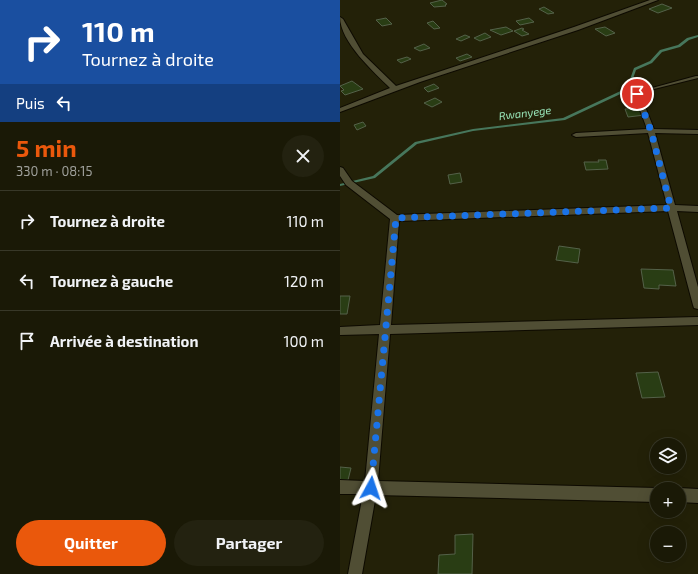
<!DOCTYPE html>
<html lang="fr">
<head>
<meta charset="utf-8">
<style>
	:root { --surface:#1a1906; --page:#232210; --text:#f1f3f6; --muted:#9fa09b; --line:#383828; --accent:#ea580c }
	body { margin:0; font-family:"Exo 2",sans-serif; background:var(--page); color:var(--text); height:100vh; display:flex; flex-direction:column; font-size:15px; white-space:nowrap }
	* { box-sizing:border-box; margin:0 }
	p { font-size:13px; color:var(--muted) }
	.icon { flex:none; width:22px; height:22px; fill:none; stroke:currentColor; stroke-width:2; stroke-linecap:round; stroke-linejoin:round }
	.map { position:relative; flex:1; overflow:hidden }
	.drawer { display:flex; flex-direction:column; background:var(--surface); width:340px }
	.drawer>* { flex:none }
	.top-card { background:#1a4fa0; color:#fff; overflow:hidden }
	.tools { position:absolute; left:310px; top:438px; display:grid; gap:8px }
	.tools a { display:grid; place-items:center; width:36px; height:36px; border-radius:50%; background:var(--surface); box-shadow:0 4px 16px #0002,0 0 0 1px var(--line); font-size:20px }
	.pin { position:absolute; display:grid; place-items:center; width:34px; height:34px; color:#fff; margin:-17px; border:2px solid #fff; border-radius:50%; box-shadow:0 1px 4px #0007 }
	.me { position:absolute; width:44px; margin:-22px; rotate:5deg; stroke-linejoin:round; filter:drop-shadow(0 0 3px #0008) }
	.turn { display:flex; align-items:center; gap:14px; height:84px; padding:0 16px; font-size:18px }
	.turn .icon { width:52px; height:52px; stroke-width:2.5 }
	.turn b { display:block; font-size:28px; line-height:34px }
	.then { display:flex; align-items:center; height:38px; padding:0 16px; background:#0003; gap:8px; font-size:15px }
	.round { display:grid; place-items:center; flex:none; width:42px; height:42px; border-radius:21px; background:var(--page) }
	.head { display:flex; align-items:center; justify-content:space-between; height:68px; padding:0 16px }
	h1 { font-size:24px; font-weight:700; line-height:30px; color:var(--accent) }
	.button { display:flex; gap:8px; margin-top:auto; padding:8px 16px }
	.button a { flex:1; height:46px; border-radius:24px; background:var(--accent); color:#fff; font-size:16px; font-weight:700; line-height:46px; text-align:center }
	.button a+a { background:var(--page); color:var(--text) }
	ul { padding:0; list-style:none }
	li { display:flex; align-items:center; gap:12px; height:60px; padding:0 16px; border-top:1px solid var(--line) }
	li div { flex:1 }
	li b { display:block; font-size:15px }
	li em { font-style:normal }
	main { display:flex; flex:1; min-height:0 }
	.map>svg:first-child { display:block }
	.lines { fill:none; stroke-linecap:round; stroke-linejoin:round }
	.stream { fill:#47775c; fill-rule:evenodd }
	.building { fill:#293d14; stroke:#546149 }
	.lane-casing { stroke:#0d0a00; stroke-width:2 }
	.street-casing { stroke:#0d0a00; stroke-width:2 }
	.lane { fill:#504e34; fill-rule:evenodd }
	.street { fill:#504e34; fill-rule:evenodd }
	.route { stroke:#1a73e8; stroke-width:7; stroke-dasharray:0 12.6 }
	.labels { text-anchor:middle; stroke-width:4; stroke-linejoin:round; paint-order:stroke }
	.far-water-label { font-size:11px; font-style:italic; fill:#98e5b8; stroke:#232108 }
</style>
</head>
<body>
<main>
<section class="drawer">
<div class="top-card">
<div class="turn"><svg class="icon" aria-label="right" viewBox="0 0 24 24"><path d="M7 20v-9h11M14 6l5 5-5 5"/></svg><div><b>110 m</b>Tournez à droite</div></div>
<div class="then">Puis<svg class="icon" aria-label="left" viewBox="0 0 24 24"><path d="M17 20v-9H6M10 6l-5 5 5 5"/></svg></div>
</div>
<div class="head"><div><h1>5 min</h1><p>330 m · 08:15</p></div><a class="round"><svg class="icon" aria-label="close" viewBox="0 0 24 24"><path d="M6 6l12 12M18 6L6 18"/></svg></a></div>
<ul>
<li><svg class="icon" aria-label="right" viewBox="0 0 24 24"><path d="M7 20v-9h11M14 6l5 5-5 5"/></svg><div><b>Tournez à droite</b></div><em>110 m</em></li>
<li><svg class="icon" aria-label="left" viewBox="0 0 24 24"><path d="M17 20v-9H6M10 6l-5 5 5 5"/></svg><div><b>Tournez à gauche</b></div><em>120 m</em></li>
<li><svg class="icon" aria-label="arrive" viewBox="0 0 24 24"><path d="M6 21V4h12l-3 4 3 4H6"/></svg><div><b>Arrivée à destination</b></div><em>100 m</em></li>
</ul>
<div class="button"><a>Quitter</a><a>Partager</a></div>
</section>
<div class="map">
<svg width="358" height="574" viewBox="0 0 358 574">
	<rect width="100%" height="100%" fill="#232108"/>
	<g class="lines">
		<polygon class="stream" points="358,35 358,37 349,40 340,47 322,52 312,63 296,70 289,90 225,120 133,131 77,144 35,178 0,186 0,184 33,176 75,142 133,129 223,118 287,88 294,68 310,61 320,50 338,45 347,38"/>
	</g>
	<g class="building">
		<polygon points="102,0 107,4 105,5 106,6 94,7 90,3"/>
		<polygon points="322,4 332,8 318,13 309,9"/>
		<polygon points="204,7 214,13 208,14 199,9"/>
		<polygon points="46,18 52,24 42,26 36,20"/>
		<polygon points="189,18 194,22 180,25 176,21"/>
		<polygon points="93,21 100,28 94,29 87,23"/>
		<polygon points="166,27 173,31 161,35 150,30"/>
		<polygon points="265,27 275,33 266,36 255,29"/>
		<polygon points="182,28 184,29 182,30 189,34 182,36 174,31"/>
		<polygon points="145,33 151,37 140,41 134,38"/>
		<polygon points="125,35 130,37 121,41 116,39"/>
		<polygon points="84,44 90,48 80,51 74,48"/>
		<polygon points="127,54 132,57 120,61 116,58"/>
		<polygon points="67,57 71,59 61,63 57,60"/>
		<polygon points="12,81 23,89 5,95 1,91 4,90 0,86"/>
		<polygon points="94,84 99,88 88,92 84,88"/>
		<polygon points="95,98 102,102 92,107 84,103"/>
		<polygon points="301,108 305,115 288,117 285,109"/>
		<polygon points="23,122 26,126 17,130 14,125"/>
		<polygon points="258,160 266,160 268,169 246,170 244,162 259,162"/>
		<polygon points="120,173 122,182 110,184 108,175"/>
		<polygon points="219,246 240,249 238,263 216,260"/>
		<polygon points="301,269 333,270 336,286 319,285 319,289 304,288"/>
		<polygon points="0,296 10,296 7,314 0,314"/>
		<polygon points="318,372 325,397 302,398 296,373"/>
		<polygon points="0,467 11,468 8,480 0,480"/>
		<polygon points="133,534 132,574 98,574 99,555 115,554 115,535"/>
	</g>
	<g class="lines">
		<defs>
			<polygon id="lane" points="356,76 358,76 358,78 314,89 312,88"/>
			<g id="street">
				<path d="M310 0H318L238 30 80 82 0 112V108L50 88C34 72 0 42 0 17L3 19 23 54 56 86 234 27Z"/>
				<polygon points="297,92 300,94 314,129 358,130 358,134 315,133 335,205 358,206 358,212 337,211 358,287 358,309 354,308 353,305 328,211 59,221 51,325 358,317 358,325 50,334 38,481 317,488 319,489 317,489 317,502 36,495 22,574 8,574 23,494 0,494 0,480 25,481 39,334 0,335 0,327 40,325 50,219 6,185 0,176 0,167 3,168 12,181 57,215 327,205 308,133 236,137 232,135 236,133 307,129 294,94"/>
				<polygon points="339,488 358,489 358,503 339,502 339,489 337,489"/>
			</g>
		</defs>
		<use href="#lane" class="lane-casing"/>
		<use href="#street" class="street-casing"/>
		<use href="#lane" class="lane"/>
		<use href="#street" class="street"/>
	</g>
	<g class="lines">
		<polyline class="route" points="31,488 56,218 331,208 311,131 297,94"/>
	</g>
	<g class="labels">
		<g class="far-water-label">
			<text transform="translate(185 113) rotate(-7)" y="4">Rwanyege</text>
		</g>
	</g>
</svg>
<div class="tools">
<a><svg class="icon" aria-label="layers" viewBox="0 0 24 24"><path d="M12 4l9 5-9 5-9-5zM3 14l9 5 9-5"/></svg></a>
<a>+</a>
<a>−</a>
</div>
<div class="pin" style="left:297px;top:94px;background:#d93025"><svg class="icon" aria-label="arrive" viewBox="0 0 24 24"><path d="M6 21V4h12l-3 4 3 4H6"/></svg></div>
<svg class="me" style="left:31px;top:488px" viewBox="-20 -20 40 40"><path d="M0-17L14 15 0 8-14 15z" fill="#1a73e8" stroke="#fff" stroke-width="4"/></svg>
</div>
</main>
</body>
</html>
